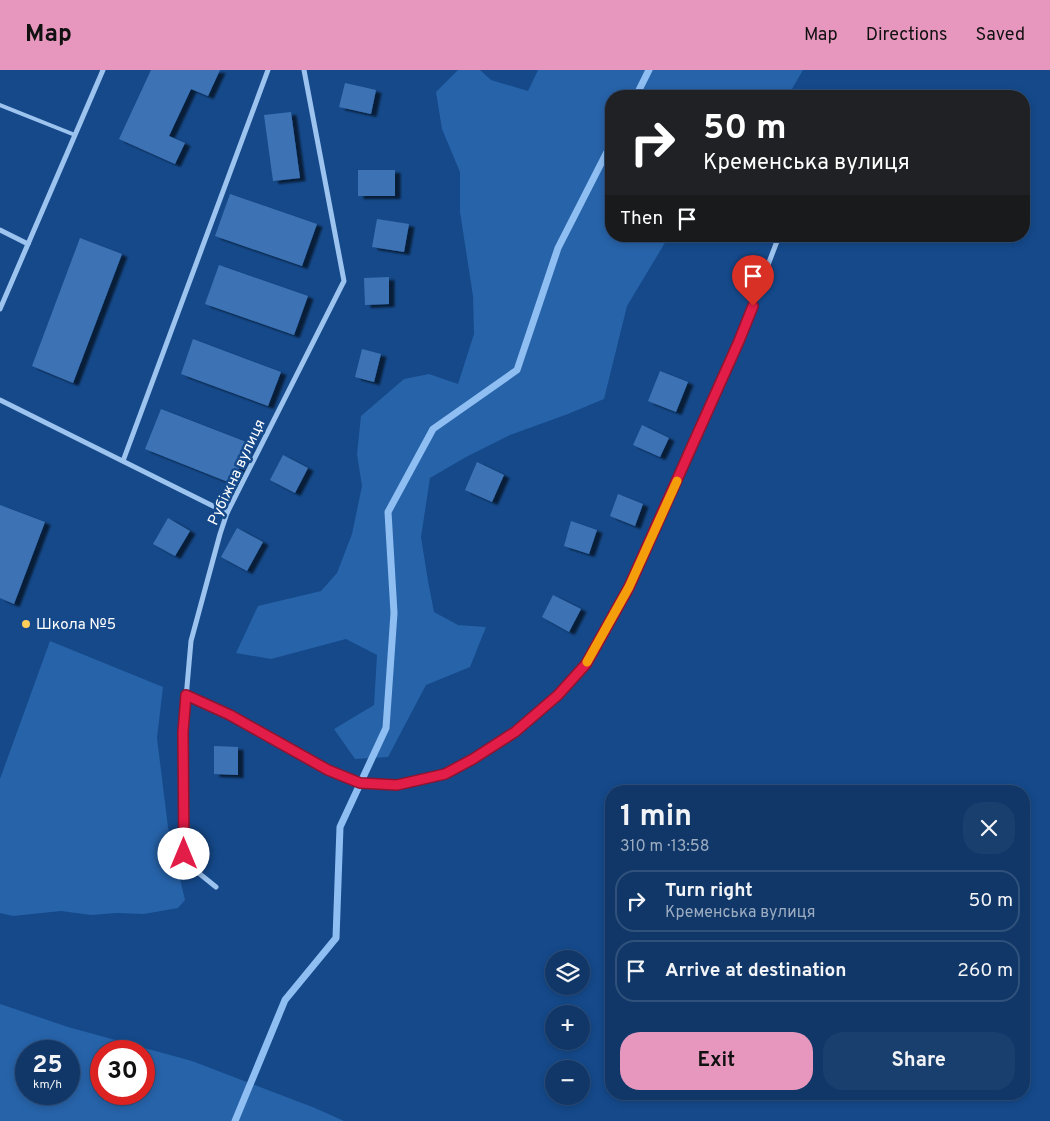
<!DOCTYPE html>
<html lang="en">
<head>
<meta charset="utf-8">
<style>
	:root { --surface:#103768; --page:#193f6e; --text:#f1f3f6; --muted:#9cacc0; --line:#30517c; --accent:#e797bd }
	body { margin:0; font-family:Overpass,sans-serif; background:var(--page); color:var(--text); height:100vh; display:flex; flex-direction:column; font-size:19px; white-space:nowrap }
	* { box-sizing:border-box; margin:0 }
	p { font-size:16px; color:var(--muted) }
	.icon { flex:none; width:28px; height:28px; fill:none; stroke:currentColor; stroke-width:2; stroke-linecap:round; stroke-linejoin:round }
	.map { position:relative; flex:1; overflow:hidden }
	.drawer { position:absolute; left:605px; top:715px; width:425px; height:315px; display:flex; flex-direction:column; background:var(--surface); border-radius:20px; box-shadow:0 2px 8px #0003,0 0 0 1px var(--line) }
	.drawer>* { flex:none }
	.top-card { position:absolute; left:605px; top:20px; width:425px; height:152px; border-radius:20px; box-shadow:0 2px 8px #0003,0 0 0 1px var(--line); background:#202124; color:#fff; overflow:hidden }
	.buttons { position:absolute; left:545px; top:880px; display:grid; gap:10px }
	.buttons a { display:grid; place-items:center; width:45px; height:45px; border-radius:50%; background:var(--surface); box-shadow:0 2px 8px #0003,0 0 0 1px var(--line); font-size:25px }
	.speed { position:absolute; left:15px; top:970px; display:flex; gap:10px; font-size:25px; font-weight:700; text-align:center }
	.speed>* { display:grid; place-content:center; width:65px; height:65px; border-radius:50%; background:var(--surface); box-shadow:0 2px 8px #0003,0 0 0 1px var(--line); line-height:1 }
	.speed small { font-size:12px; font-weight:400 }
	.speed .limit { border:8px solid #d22; background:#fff; color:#111 }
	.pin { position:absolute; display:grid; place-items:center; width:42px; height:42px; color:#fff; margin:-51px -21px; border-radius:50% 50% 50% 0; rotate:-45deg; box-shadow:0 0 5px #0007 }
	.pin .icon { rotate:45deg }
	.me { position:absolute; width:55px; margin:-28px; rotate:0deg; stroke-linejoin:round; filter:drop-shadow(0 0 4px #0008) }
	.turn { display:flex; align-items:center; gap:18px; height:105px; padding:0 15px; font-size:22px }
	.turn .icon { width:65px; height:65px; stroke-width:2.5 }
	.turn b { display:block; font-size:35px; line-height:42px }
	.then { display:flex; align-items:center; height:48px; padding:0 15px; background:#0003; gap:10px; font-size:19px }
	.round { display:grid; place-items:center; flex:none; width:52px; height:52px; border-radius:20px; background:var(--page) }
	.summary { display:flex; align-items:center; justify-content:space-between; height:85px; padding:0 15px }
	h1 { font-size:30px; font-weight:700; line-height:38px }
	.cta { display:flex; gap:10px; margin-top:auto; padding:10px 15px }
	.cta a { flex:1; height:58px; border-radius:20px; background:var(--accent); color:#111; font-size:20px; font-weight:700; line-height:58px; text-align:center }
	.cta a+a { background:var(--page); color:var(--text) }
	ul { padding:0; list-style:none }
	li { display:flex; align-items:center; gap:15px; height:62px; margin:0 10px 8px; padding:0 5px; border:2px solid var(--line); border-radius:20px }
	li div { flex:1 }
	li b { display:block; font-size:19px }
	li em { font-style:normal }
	header { display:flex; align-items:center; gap:30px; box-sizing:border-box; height:70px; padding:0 25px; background:var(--accent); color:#111 }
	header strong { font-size:24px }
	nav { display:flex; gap:28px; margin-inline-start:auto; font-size:18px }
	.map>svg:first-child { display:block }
	.green { fill:#2763a9; fill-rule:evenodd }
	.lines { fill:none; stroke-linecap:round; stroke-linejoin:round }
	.stream { stroke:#8fbef2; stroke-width:7 }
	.building { fill:#3d73b4; filter:url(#shadow) }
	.service { stroke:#9dc3ef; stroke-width:4 }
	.minor { stroke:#9dc3ef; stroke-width:5 }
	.route-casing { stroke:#92132f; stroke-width:12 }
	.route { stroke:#e11d48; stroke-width:9 }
	.slow { stroke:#f59e0b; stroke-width:9 }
	.poi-dot { fill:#ffcf5b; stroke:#15498a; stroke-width:2 }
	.labels { text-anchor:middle; stroke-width:5; stroke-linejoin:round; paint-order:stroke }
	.street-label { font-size:15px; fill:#fff; stroke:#15498a }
	.poi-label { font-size:15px; fill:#fff; stroke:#15498a; text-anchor:start }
</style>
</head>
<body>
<header>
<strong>Map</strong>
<nav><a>Map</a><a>Directions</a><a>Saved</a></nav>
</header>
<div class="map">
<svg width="1050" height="1051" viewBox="0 0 1050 1051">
	<defs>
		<filter id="shadow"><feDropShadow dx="5.5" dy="3" stdDeviation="1" flood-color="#0009"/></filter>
	</defs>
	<rect width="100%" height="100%" fill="#15498a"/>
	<g class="green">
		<polygon points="458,0 480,0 491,10 528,21 538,0 803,0 788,26 611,26 611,166 669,166 627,236 604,329 568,344 510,365 466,387 430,408 421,467 428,511 434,542 458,555 486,557 470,597 426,615 388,687 355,689 334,659 374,635 377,585 346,569 271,589 236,583 258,536 321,521 337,503 352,464 362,416 357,384 361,346 404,309 429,304 458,314 474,264 473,226 460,142 460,102 442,59 436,22"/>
		<polygon points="50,571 163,617 157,668 168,757 185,830 178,838 144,844 117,843 91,845 61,841 13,846 0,843 0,709"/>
		<path d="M0 934 68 957 192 991 315 1038 344 1051H0ZM26 981H69V1024H26ZM101 981H144V1024H101Z"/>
	</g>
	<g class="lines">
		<g class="stream">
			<polyline points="636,26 649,0"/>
			<polyline points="235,1051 285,930 336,868 340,757 386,658 394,543 388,442 433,359 517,300 558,178 611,74"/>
		</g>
	</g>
	<g class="building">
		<polygon points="151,0 220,0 208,26 191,19 169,66 185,73 175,94 119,69"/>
		<polygon points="345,13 376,20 371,44 339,37"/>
		<polygon points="291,42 300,108 273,111 264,45"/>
		<rect x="358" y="100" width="37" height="26"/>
		<polygon points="230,124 317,154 302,196 215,166"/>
		<polygon points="377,149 409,154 404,182 372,177"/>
		<polygon points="80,168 122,184 73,313 32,296"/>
		<polygon points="219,195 308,226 294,265 205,234"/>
		<polygon points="389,207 389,234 365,235 364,208"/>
		<polygon points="193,269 281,302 268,336 181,304"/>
		<polygon points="362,279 381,284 374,312 355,307"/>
		<polygon points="660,301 688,312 676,342 648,331"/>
		<polygon points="161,339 249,373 233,414 145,379"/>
		<polygon points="642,355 669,368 660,387 633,375"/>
		<polygon points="283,385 308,398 295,423 270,410"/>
		<polygon points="477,392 504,405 492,432 465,420"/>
		<polygon points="618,424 643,434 635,456 610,446"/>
		<polygon points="0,435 45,452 14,534 0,528"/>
		<polygon points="168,448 190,461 175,486 153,474"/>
		<polygon points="571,451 597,460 589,484 564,476"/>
		<polygon points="237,458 263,472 247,501 221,487"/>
		<polygon points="553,525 581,539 569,562 542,547"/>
		<polygon points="214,676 238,677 238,705 214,704"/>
	</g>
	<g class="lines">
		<polyline class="service" points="0,35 75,65"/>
		<g class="minor">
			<polyline points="0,160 28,174"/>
			<polyline points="0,239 103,0"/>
			<polyline points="0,330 227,443"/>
			<polyline points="123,391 268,0"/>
			<polyline points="186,625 230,645 328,700 360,713 397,715 445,704 473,689 515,662 558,625 586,594 629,517 739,271 779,166"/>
			<polyline points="216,817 195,800 184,784 183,662 191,571 220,464 227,443 344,211 304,0"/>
		</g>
	</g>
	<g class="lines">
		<defs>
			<polyline id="route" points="184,784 183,662 186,625 230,645 328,700 360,713 397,715 445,704 473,689 515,662 558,625 586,594 629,517 739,271 753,236"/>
		</defs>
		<use href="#route" class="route-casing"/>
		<use href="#route" class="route"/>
		<polyline class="slow" points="587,592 629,517 677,411"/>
	</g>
	<circle class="poi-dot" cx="26" cy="554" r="5"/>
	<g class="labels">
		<g class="street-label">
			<text transform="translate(236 402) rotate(-65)" y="5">Рубіжна вулиця</text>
		</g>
		<g class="poi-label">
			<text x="36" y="559">Школа №5</text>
		</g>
	</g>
</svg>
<div class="buttons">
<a><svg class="icon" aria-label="layers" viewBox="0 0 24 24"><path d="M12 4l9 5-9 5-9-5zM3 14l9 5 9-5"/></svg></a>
<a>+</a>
<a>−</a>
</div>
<div class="speed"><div>25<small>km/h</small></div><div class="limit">30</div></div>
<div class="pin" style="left:753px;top:236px;background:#d93025"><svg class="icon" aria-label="arrive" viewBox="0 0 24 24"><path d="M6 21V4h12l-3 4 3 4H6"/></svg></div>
<svg class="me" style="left:184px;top:784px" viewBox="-20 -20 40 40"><circle r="19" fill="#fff"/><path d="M0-13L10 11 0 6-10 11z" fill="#e11d48"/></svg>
<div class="top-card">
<div class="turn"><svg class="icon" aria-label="right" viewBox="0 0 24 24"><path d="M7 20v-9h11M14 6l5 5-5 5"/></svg><div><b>50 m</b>Кременська вулиця</div></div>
<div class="then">Then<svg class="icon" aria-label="arrive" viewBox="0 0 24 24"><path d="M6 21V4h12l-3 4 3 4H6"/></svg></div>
</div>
<section class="drawer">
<div class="summary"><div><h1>1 min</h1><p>310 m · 13:58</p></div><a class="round"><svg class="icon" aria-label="close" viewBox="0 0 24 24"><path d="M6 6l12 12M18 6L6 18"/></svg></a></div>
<ul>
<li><svg class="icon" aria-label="right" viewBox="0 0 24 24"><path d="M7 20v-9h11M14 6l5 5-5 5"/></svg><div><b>Turn right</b><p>Кременська вулиця</p></div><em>50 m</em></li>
<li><svg class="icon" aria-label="arrive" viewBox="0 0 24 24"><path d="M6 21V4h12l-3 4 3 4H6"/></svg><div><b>Arrive at destination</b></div><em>260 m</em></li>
</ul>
<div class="cta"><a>Exit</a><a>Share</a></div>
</section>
</div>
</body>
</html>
